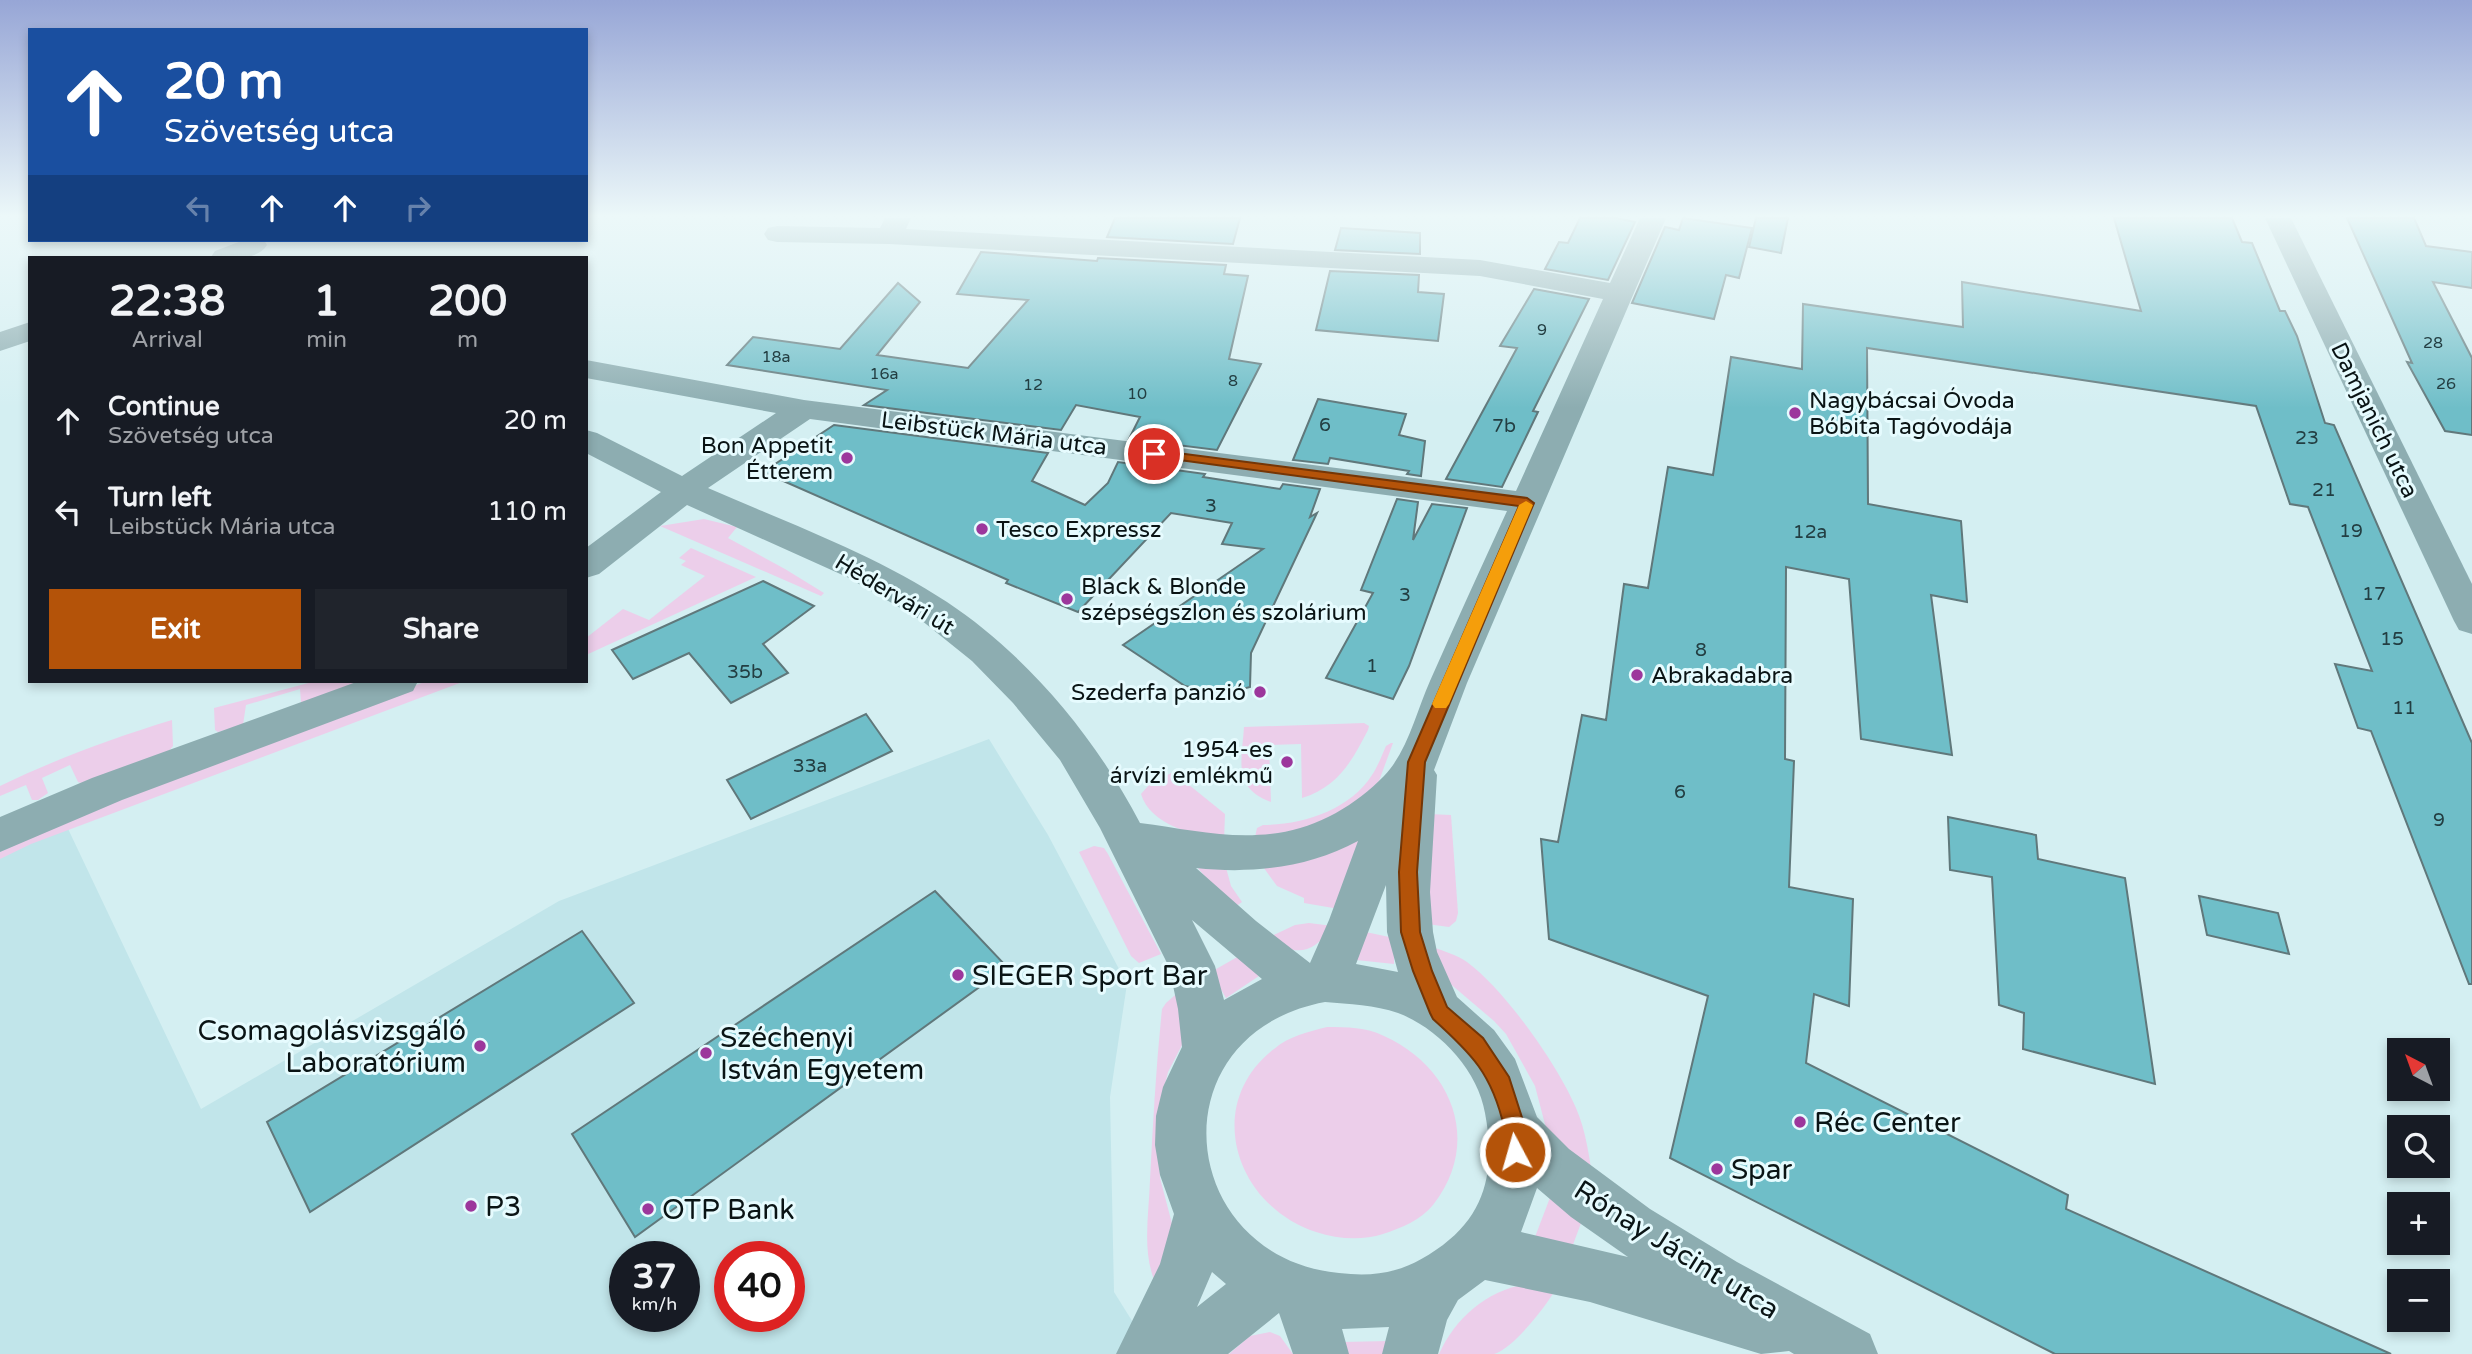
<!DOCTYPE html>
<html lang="en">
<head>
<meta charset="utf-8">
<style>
	:root { --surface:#171b24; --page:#20242c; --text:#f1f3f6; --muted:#9ea1a6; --accent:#b45309 }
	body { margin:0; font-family:"Varela Round",sans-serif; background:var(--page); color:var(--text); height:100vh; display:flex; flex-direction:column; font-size:26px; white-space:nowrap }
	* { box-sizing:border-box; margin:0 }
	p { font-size:23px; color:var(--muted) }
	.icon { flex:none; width:38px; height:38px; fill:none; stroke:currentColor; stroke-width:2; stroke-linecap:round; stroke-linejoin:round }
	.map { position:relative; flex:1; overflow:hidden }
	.sheet { position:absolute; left:28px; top:256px; width:560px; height:427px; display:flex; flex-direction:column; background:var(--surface); border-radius:0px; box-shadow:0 4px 10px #0003 }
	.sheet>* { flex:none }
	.banner { position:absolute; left:28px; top:28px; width:560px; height:214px; border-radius:0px; box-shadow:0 4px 10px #0003; background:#1a4fa0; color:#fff; overflow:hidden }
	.needle { width:46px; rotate:319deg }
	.buttons { position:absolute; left:2387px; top:1038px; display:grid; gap:14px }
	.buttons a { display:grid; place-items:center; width:63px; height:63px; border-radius:0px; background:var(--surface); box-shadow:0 4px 10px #0003; font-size:35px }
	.speed { position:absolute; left:609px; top:1241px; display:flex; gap:14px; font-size:35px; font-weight:700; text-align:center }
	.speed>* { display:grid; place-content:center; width:91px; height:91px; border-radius:50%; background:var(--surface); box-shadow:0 4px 10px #0003; line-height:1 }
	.speed small { font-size:18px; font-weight:400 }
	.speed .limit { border:10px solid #d22; background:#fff; color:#111 }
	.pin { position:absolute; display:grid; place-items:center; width:60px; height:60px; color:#fff; margin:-30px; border:4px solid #fff; border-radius:50%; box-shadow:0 2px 7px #0007 }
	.me { position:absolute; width:77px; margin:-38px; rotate:354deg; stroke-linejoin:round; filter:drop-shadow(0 0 5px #0008) }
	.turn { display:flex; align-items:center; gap:24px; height:147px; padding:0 21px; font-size:32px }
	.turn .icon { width:91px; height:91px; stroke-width:2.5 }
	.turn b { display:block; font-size:49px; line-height:60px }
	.lanes { display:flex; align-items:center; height:66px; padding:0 21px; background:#0003; justify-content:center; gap:35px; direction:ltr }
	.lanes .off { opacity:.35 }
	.eta { display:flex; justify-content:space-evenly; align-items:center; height:119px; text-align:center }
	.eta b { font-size:42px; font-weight:800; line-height:49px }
	.cta { display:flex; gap:14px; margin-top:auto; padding:14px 21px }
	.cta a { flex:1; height:80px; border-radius:0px; background:var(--accent); color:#fff; font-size:28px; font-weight:800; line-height:80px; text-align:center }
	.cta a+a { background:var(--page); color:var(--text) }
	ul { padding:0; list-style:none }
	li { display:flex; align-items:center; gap:21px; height:91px; padding:0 21px }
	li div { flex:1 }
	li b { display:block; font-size:26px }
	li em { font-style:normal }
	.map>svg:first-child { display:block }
	.built { fill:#c1e5ea; fill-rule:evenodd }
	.green { fill:#ecceea }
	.building { fill:#6fbec8; stroke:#60787b; stroke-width:2 }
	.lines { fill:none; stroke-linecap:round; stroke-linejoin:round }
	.minor { fill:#8dadb1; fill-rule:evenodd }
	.route { fill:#b45309; stroke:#753606; stroke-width:2 }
	.slow { fill:#f59e0b }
	.poi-dot { fill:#9c379c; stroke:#e6fbfe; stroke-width:2.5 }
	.labels { text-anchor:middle; stroke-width:6; stroke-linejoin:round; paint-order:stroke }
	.far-number-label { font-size:16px; fill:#233e42 }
	.number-label { font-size:19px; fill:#233e42 }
	.poi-label { font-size:23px; fill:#0a1415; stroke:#e6fbfe; text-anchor:start }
	.street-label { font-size:23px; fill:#0a1415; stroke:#e6fbfe }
	.near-poi-label { font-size:28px; fill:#0a1415; stroke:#e6fbfe; text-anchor:start }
	.near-street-label { font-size:28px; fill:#0a1415; stroke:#e6fbfe }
</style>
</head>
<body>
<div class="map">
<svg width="2472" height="1354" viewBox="0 0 2472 1354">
	<rect width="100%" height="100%" fill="#d4eff2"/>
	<path class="built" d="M989 739 1048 835 1127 984 1110 1097 1114 1292 1139 1332 1125 1354H0V843L61 814 201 1109 559 901ZM625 1256H684V1316H625ZM730 1256H789V1316H730Z"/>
	<g class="green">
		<polygon points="704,519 737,527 728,538 785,569 824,593 821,596 660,526"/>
		<polygon points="691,548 756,577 586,655 586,638 623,609 649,620 705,576 681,565 686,561 679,558"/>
		<polygon points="316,681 359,681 306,703 301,702 300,689 246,705 243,725 218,732 215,730 214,708"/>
		<polygon points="427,681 465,681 31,844 0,859 0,852 80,815"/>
		<path d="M172 720 173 746 169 751 84 784 78 782 70 765 42 778 48 793 38 800H32L26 785 0 796V786C56 759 113 738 172 720Z"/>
		<path d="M1364 723 1369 726 1368 730C1352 761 1338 787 1302 798L1301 744 1269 745 1271 802C1232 788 1242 760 1244 727Z"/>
		<path d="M1391 743H1393L1379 781 1356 805 1311 828 1255 837 1257 828 1263 825C1302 825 1350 810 1372 775 1378 766 1382 755 1386 746Z"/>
		<path d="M1173 772 1225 814 1224 841C1196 836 1150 825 1141 794L1149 785Z"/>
		<polygon points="1428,814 1451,815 1458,913 1456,921 1449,927 1427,924"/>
		<polygon points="1361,837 1339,909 1304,903 1304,898 1277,886 1261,864"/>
		<polygon points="1094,846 1104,848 1108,854 1161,954 1139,963 1131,956 1079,852"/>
		<polygon points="1225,864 1231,886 1242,902 1232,909 1197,867"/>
		<path d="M1309 923 1333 926C1310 957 1297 955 1265 939L1295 925Z"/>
		<polygon points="1361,931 1394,938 1394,964 1356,960"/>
		<path d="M1432 947C1444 951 1457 955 1467 962 1505 990 1558 1065 1576 1108 1586 1131 1589 1156 1593 1181L1547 1132 1535 1086 1506 1034 1494 1021 1447 981Z"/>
		<polygon points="1239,956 1259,976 1226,998 1211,972"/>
		<path d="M1182 989V1045L1168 1072 1158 1113 1160 1178 1175 1235 1157 1286C1141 1255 1149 1214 1150 1180 1153 1123 1156 1066 1162 1009L1166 1003Z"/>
		<path d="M1327 1027C1347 1027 1366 1027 1384 1036 1453 1067 1482 1143 1433 1205 1421 1220 1401 1228 1383 1234 1361 1241 1338 1239 1316 1232 1236 1206 1202 1105 1274 1049 1289 1036 1308 1032 1327 1027Z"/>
		<polygon points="1551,1195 1584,1215 1571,1250 1535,1237"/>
		<path d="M1527 1284 1557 1287C1547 1305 1514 1348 1494 1354 1481 1354 1453 1354 1439 1354 1455 1318 1487 1290 1527 1284Z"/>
		<polygon points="1270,1332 1280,1336 1293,1354 1229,1354 1250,1336"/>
		<polygon points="1389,1341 1390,1354 1341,1354 1342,1342"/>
	</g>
	<g class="building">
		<polygon points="1115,218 1240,218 1233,244 1107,237"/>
		<polygon points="1580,218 1616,218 1635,222 1608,280 1545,269 1559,242 1568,243"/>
		<polygon points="1683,218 1752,228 1739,278 1726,275 1714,319 1632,303 1665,227 1679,230"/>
		<polygon points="1756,218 1788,218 1781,253 1749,247"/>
		<polygon points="2114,218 2232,218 2242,242 2252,243 2280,311 2285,311 2297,336 2325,423 2334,425 2472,743 2472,984 2469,984 2371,731 2358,728 2335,664 2372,671 2308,507 2290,504 2256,406 1867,348 1868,504 1961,521 1967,602 1931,595 1952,755 1861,739 1849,579 1786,567 1785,759 1794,761 1789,887 1853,899 1849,1006 1814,994 1806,1063 2068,1195 2066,1209 2391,1354 2055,1354 1670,1158 1708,996 1549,939 1541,839 1558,842 1582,715 1606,720 1624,584 1648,588 1668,467 1713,475 1731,357 1802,369 1803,304 1963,327 1962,282 2141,311"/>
		<polygon points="2347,218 2414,218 2426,246 2472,252 2472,288 2433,282 2472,358 2472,435 2445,431 2407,362 2412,363"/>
		<polygon points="1341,228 1420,233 1420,254 1335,250"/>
		<polygon points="981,252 1097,261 1098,258 1226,265 1224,274 1248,276 1229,359 1261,364 1217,450 1129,439 1140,417 1076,405 1061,430 864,405 887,390 727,365 753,337 840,349 898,283 920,302 877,355 968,368 1028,300 957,294"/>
		<polygon points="1330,271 1419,275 1418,292 1444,294 1438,341 1316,330"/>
		<polygon points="1534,289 1589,299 1533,411 1538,412 1502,487 1446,479 1517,348 1500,346"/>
		<polygon points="1318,399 1406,414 1399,435 1425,441 1421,476 1407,474 1409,471 1330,458 1328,464 1293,460"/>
		<polygon points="834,425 1048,453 1032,481 1085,505 1108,483 1118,462 1205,474 1203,477 1280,489 1283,484 1320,489 1310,517 1317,513 1251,653 1250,687 1223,694 1185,686 1123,645 1263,549 1222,544 1232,523 1171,513 1078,612 1006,583 1008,580 763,472"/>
		<polygon points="1397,499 1418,502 1413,540 1432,504 1467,508 1409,666 1393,699 1326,678 1373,593 1361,590"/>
		<polygon points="763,581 814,606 763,644 788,673 731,703 689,653 633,679 612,650"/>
		<polygon points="866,714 892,751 751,819 727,780"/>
		<polygon points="1948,817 2036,835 2038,859 2125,878 2155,1084 2023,1049 2024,1013 1999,1005 1992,877 1950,870"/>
		<polygon points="935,891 1007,967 635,1237 572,1134"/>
		<polygon points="2199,896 2278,913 2289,954 2207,935"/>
		<polygon points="582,931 634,1003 310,1212 267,1122"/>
	</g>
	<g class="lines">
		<g class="minor">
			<path d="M885 218H911L906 229 1480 260 1610 283 1640 218H1666L1467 683 1434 770 1437 775 1430 892 1433 932 1437 952 1457 997 1494 1030 1515 1059 1537 1117 1569 1149 1650 1209 1737 1262 1870 1334 1878 1354H1794L1789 1351 1761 1354 1590 1302 1485 1280 1458 1300 1447 1320 1438 1354H1382L1389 1327 1342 1329 1349 1354H1293L1279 1313 1228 1354H1116L1160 1264 1174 1214 1160 1175 1155 1145 1156 1116 1163 1087 1182 1047 1178 1009 1169 967 1100 828 1060 760 1013 703 972 661 921 620 847 577 687 505 599 574 586 578V548L661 492 586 453V430L597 433 682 476 776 413 586 378V360L804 400 1516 491 1603 299 1480 276 889 244 777 242 768 240 764 234 768 228 777 226 880 228ZM810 419 1507 511C1481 568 1455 624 1430 681 1416 712 1408 751 1384 776 1356 805 1318 827 1278 833 1230 840 1187 829 1140 823 1095 737 1028 656 947 602 874 554 788 523 708 488ZM1358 841 1329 920 1310 963 1256 921 1196 868C1252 874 1308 868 1358 841ZM1386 885 1387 932 1398 972 1356 964ZM1192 920 1262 979 1224 1000 1215 966ZM1325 1002C1349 1004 1375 1005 1398 1013 1438 1028 1478 1070 1485 1113 1495 1166 1488 1211 1443 1245 1409 1270 1382 1278 1339 1273 1176 1257 1154 1034 1325 1002ZM1537 1188 1571 1217 1628 1257 1521 1232ZM1212 1272 1226 1284 1197 1307Z"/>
			<polygon points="2265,218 2291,218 2472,584 2472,634 2459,630 2454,621"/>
			<path d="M244 240H264L267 245C256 262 229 258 211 257L215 251Z"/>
			<polygon points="30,322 30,341 0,351 0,332"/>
			<polygon points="359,681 418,681 413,691 122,800 0,852 0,817 92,778"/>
		</g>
	</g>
	<linearGradient id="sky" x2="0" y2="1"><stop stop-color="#97a6d6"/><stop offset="0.53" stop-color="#ecf8f9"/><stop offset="1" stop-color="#ecf8f9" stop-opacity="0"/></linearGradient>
	<rect width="2472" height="408" fill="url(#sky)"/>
	<path class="route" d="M1154 450 1527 498 1534 503 1425 762 1417 872 1420 932 1432 971 1447 1007 1483 1038 1509 1077 1526 1130V1152L1523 1159 1515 1162 1508 1159C1503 1149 1507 1138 1504 1127 1492 1074 1472 1054 1433 1019L1430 1013 1413 971 1401 932 1399 872 1408 762 1519 506 1150 456 1148 454Z"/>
	<polygon class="slow" points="1526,501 1533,505 1449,704 1446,708 1435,708 1432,704 1519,505"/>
	<g class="poi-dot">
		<circle cx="1795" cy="413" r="7"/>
		<circle cx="847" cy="458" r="7"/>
		<circle cx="982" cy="529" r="7"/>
		<circle cx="1067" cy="599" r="7"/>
		<circle cx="1637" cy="675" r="7"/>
		<circle cx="1260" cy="692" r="7"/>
		<circle cx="1287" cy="762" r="7"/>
		<circle cx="958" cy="975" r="7"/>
		<circle cx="480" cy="1046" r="7"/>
		<circle cx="706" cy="1053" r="7"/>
		<circle cx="1800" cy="1122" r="7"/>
		<circle cx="1717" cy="1169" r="7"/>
		<circle cx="471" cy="1206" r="7"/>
		<circle cx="648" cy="1209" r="7"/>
	</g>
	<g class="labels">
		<g class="far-number-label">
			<text x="1542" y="335">9</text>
			<text x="2433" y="348">28</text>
			<text x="776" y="362">18a</text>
			<text x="884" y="379">16a</text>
			<text x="1233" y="386">8</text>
			<text x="2446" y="389">26</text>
			<text x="1033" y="390">12</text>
			<text x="1137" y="399">10</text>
		</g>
		<g class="number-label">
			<text x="1325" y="431">6</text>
			<text x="1504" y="432">7b</text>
			<text x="2307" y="444">23</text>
			<text x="2324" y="496">21</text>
			<text x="1211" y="512">3</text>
			<text x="2351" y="537">19</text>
			<text x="1810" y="538">12a</text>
			<text x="2374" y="600">17</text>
			<text x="1405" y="601">3</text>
			<text x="2392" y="645">15</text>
			<text x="1701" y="656">8</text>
			<text x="1372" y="672">1</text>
			<text x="745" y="678">35b</text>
			<text x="2404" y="714">11</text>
			<text x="810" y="772">33a</text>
			<text x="1680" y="798">6</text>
			<text x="2439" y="826">9</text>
		</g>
		<g class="poi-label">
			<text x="1809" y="408">Nagybácsai Óvoda<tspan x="1809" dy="26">Bóbita Tagóvodája</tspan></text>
			<text x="833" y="453" text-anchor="end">Bon Appetit<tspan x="833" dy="26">Étterem</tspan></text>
			<text x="996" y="537">Tesco Expressz</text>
			<text x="1081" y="594">Black &amp; Blonde<tspan x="1081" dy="26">szépségszlon és szolárium</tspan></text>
			<text x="1651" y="683">Abrakadabra</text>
			<text x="1246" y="700" text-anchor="end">Szederfa panzió</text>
			<text x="1273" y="757" text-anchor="end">1954-es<tspan x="1273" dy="26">árvízi emlékmű</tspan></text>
		</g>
		<g class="street-label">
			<text transform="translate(2375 420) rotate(64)" y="8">Damjanich utca</text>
			<text transform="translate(994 433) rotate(7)" y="8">Leibstück Mária utca</text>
			<text transform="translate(895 594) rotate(31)" y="8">Hédervári út</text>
		</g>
		<g class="near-poi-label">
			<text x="972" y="985">SIEGER Sport Bar</text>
			<text x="466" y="1040" text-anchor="end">Csomagolásvizsgáló<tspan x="466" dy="32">Laboratórium</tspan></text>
			<text x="720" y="1047">Széchenyi<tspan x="720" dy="32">István Egyetem</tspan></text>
			<text x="1814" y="1132">Réc Center</text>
			<text x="1731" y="1179">Spar</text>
			<text x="485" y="1216">P3</text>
			<text x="662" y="1219">OTP Bank</text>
		</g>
		<g class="near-street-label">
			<text transform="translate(1677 1249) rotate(32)" y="10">Rónay Jácint utca</text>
		</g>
	</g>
</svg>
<div class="buttons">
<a><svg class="needle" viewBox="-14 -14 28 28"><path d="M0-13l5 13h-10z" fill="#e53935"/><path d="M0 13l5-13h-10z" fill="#9ea1a6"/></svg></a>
<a><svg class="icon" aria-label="search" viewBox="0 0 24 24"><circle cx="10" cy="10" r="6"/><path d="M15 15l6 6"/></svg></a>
<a>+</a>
<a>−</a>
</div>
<div class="speed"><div>37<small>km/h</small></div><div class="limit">40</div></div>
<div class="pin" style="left:1154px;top:454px;background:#d93025"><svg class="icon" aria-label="arrive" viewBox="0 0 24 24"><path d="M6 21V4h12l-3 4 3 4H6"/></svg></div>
<svg class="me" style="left:1515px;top:1152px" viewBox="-20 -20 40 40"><circle r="17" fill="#b45309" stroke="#fff" stroke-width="3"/><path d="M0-11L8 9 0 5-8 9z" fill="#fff"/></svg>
<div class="banner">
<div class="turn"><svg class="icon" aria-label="ahead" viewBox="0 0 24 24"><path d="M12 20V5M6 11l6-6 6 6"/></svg><div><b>20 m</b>Szövetség utca</div></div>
<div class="lanes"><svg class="icon off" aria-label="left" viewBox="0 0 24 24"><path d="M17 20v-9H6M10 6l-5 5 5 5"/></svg><svg class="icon" aria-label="ahead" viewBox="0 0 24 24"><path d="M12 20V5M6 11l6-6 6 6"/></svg><svg class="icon" aria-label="ahead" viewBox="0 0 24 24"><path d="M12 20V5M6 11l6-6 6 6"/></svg><svg class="icon off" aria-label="right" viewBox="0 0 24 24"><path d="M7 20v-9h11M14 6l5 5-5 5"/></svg></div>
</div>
<section class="sheet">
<div class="eta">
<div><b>22:38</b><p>Arrival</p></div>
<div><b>1</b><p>min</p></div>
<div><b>200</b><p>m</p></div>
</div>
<ul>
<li><svg class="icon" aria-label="ahead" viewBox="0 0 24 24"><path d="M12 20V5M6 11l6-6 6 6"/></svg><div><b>Continue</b><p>Szövetség utca</p></div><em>20 m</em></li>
<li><svg class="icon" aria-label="left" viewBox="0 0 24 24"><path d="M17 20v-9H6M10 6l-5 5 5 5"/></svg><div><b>Turn left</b><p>Leibstück Mária utca</p></div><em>110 m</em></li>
</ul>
<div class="cta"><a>Exit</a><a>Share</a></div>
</section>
</div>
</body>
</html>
